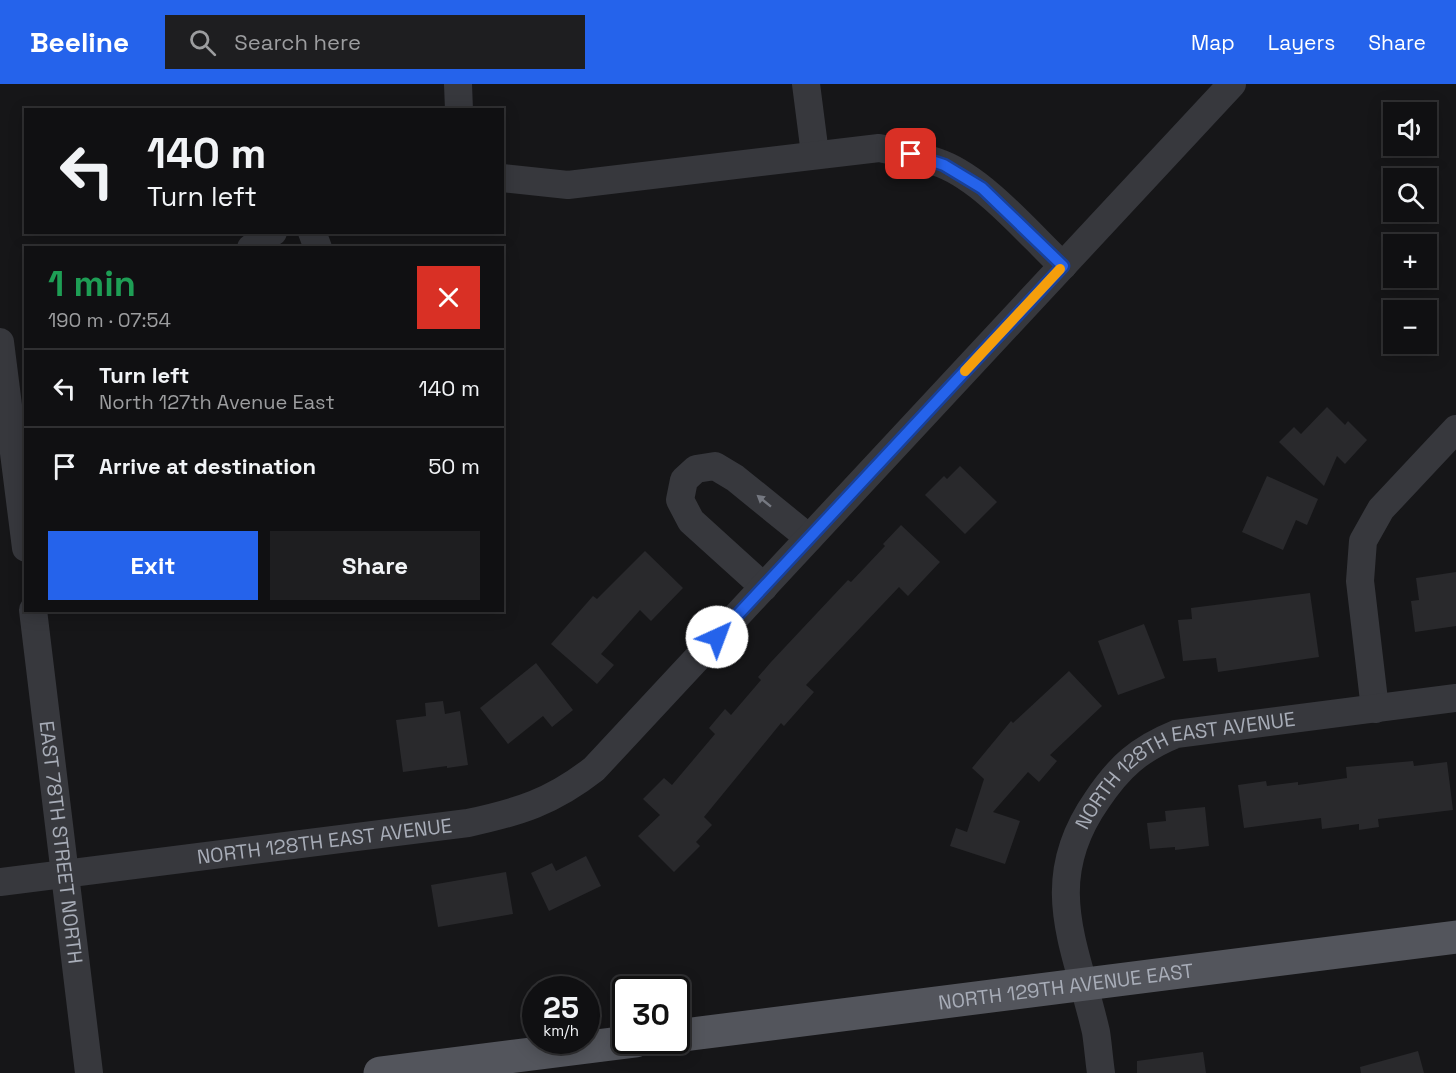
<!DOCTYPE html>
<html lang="en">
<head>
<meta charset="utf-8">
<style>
	:root { --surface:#101012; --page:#1e1e20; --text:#f1f3f6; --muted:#9c9d9f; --line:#303032; --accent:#2563eb }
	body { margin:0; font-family:"Space Grotesk",sans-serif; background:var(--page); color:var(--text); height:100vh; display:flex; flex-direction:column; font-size:22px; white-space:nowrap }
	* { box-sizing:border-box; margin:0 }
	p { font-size:20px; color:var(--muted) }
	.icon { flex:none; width:33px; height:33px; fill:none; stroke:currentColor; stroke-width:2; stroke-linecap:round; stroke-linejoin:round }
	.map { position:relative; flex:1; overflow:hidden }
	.details { position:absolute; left:24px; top:162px; width:480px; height:366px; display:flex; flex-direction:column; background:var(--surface); border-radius:0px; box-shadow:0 3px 15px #0003,0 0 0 2px var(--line) }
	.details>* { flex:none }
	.top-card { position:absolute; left:24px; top:24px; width:480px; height:126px; border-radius:0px; box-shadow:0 3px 15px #0003,0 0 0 2px var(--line); background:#101012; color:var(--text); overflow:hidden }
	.buttons { position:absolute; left:1383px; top:18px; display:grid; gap:12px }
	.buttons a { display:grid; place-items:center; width:54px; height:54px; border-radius:0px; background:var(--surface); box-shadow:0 3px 15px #0003,0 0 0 2px var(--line); font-size:30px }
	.speed { position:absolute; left:522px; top:892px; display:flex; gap:12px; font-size:30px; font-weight:700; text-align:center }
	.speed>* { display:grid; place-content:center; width:78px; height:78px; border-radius:50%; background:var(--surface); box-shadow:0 3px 15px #0003,0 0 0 2px var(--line); line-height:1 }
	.speed small { font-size:15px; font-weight:400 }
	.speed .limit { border:3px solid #111; border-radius:9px; background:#fff; color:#111 }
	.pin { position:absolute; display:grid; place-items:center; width:51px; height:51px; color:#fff; margin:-26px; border-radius:12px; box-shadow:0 3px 9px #0006 }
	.me { position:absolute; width:66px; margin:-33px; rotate:43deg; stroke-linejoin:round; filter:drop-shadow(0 0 4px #0008) }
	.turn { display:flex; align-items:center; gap:21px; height:126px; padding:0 24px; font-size:27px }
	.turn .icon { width:78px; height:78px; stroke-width:2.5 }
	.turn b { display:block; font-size:42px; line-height:51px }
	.round { display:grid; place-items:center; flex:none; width:63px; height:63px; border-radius:0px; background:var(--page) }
	.head { display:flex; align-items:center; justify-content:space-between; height:102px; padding:0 24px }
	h1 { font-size:36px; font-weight:700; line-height:45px; color:#1e9e55 }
	.button { display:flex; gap:12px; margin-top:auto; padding:12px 24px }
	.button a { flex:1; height:69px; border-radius:0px; background:var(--accent); color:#fff; font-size:24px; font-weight:700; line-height:69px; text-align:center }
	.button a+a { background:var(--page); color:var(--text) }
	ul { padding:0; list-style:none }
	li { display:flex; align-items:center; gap:18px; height:78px; padding:0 24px; border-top:2px solid var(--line) }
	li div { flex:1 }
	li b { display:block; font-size:22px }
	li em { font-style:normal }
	header { display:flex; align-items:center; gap:36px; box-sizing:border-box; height:84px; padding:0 30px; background:var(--accent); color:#fff }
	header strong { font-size:28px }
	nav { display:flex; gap:33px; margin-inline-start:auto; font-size:21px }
	.search { width:420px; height:54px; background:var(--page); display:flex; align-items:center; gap:15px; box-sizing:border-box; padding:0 21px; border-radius:0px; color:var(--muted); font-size:22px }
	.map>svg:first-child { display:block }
	.building { fill:#29292c }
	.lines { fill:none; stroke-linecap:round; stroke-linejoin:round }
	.minor { stroke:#37383d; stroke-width:28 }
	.major { stroke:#53555c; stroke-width:33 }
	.oneway { fill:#757881 }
	.route-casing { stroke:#184099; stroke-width:15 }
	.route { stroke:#2563eb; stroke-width:10 }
	.slow { stroke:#f59e0b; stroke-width:10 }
	.labels { text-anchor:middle; stroke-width:6; stroke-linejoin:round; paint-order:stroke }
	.street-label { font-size:20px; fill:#a8adb8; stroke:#111113 }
</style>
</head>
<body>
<header>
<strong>Beeline</strong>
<div class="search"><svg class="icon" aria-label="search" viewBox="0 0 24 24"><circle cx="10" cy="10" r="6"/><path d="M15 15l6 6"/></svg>Search here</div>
<nav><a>Map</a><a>Layers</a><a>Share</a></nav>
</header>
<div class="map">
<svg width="1456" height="989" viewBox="0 0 1456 989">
	<rect width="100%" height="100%" fill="#161618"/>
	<g class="building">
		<polygon points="1327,323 1345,341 1348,337 1367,356 1345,380 1337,372 1324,402 1279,358 1294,343 1301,350"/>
		<polygon points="960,382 997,418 965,450 925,411 944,392 947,395"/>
		<polygon points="1267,392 1318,415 1307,441 1296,436 1283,466 1242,448"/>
		<polygon points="901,441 940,478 908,512 899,503 806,601 814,608 784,642 781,639 704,733 712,741 696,758 700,762 674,788 638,752 660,731 643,715 664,694 672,701 715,650 709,644 725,625 731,631 761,596 758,593 771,578 848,496 851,498 885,462 883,460"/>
		<polygon points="645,467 683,504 651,537 640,526 601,570 614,581 597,600 551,560 593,512 597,515"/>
		<polygon points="1456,488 1456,542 1415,548 1411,517 1419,516 1416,494"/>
		<polygon points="1310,509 1319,573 1218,588 1216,574 1183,577 1178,536 1192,535 1191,524"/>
		<polygon points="1144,540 1165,594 1118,611 1098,557"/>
		<polygon points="536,579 573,626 552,643 543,632 508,660 480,624"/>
		<polygon points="1069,587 1102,622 1050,671 1057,677 1039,698 1028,688 993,728 1020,737 1005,780 950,762 956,744 967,748 984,695 972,684 1011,637 1013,639"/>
		<polygon points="443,617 445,630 460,627 468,681 447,684 447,682 403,688 396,636 426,632 425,619"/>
		<polygon points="1413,677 1414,682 1447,678 1453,726 1378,735 1379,743 1359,746 1359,740 1322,745 1321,734 1244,744 1238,701 1266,697 1267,702 1298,698 1298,701 1347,694 1346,683"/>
		<polygon points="1205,723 1209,762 1175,766 1175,763 1150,765 1147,739 1166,737 1165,727"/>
		<polygon points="586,772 601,802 549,827 531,789 552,779 556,787"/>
		<polygon points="506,788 513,830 438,843 431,801"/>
		<polygon points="1418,967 1424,989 1361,989 1360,983"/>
		<polygon points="1203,968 1206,989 1137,989 1137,977"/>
	</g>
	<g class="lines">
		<g class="minor">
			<polyline points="458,0 459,26"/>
			<polyline points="806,0 815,70"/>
			<path d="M502 94 568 101 879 64C900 68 922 72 942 80 985 97 1029 150 1063 182"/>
			<polyline points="312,148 318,164"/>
			<polyline points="251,164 273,148"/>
			<polyline points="0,258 26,464"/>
			<polyline points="764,503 691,437 680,416 684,396 696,385 715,382 735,394 809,454"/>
			<path id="s1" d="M33 526 89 989"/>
			<polyline points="1375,625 1360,497 1363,457 1381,425 1456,345"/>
			<path id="s2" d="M0 798 468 739C519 728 552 718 594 685L1232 0"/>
			<path id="s3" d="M1101 989C1099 975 1098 961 1096 948 1076 861 1039 799 1097 716 1119 683 1139 665 1176 650L1456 614"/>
		</g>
		<g class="major">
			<path id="s4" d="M676 952 1456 853"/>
			<polyline points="380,989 636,957"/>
		</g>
	</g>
	<defs><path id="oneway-solid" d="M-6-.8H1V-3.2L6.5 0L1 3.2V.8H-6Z" transform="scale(1.5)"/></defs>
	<use class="oneway" href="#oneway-solid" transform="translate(764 417) rotate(-141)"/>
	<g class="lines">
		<defs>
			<polyline id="route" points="717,553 1063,182 982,104 944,81 911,70"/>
		</defs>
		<use href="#route" class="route-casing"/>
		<use href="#route" class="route"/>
		<polyline class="slow" points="965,287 1060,185"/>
	</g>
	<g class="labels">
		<g class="street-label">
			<text dy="7" stroke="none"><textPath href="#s3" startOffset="380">NORTH 128TH EAST AVENUE</textPath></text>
			<text dy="7" stroke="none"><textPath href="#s2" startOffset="327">NORTH 128TH EAST AVENUE</textPath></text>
			<text dy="7" stroke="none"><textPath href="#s1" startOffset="234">EAST 78TH STREET NORTH</textPath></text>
			<text dy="7" stroke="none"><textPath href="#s4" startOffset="393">NORTH 129TH AVENUE EAST</textPath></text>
		</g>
	</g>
</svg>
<div class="buttons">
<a><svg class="icon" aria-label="sound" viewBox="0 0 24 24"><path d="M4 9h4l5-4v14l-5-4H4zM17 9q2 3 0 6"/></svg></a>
<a><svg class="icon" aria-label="search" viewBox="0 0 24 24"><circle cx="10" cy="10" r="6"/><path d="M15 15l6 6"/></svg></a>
<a>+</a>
<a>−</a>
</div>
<div class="speed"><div>25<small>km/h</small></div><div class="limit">30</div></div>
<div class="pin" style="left:911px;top:70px;background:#d93025"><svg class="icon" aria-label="arrive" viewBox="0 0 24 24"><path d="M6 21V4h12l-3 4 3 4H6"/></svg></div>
<svg class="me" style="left:717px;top:553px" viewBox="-20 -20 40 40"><circle r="19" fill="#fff"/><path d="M0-13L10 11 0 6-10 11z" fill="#2563eb"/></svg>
<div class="top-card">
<div class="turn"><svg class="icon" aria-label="left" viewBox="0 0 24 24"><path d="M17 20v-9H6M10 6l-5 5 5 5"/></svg><div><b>140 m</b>Turn left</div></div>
</div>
<section class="details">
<div class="head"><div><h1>1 min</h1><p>190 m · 07:54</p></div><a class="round" style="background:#d93025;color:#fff"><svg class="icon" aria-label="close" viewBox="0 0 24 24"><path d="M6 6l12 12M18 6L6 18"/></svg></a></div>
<ul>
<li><svg class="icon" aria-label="left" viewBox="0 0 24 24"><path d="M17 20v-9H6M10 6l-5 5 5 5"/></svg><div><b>Turn left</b><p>North 127th Avenue East</p></div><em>140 m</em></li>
<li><svg class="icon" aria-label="arrive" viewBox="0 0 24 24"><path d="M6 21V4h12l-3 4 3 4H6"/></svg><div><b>Arrive at destination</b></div><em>50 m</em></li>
</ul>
<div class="button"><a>Exit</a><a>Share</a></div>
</section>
</div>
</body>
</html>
